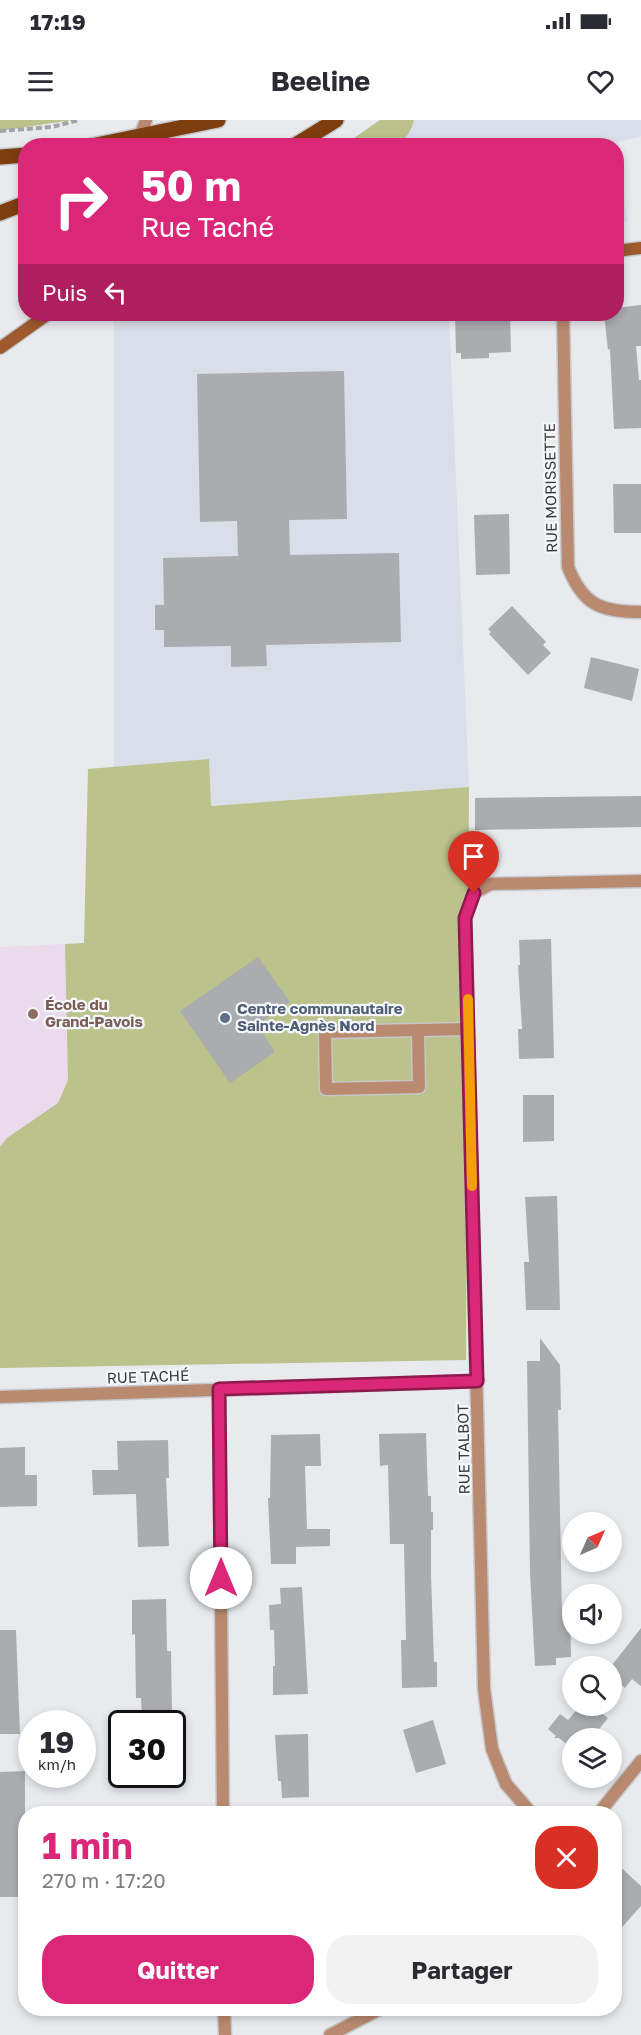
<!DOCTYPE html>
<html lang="fr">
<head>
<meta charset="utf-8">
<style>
	:root { --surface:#fff; --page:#f2f2f3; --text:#2b2b33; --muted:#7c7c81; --accent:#db2777 }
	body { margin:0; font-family:"Golos Text",sans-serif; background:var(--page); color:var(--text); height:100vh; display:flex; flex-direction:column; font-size:22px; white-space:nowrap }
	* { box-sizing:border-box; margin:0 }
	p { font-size:20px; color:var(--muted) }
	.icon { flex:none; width:33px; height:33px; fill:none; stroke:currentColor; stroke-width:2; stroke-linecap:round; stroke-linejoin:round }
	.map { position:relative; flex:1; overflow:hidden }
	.details { position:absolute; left:18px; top:1686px; width:604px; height:210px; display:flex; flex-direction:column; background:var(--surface); border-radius:24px; box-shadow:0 3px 9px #0003 }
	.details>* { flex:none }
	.banner { position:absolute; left:18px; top:18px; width:606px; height:183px; border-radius:24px; box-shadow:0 3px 9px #0003; background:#db2777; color:#fff; overflow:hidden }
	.needle { width:39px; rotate:45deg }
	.tools { position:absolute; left:562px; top:1392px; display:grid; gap:12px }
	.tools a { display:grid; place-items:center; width:60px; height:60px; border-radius:50%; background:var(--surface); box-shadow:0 3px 9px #0003; font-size:30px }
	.speed { position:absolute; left:18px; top:1590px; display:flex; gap:12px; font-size:30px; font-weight:700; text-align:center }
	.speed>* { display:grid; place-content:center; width:78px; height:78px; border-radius:50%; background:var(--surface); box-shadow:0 3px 9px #0003; line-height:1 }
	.speed small { font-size:15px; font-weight:400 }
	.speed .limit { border:3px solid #111; border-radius:9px; background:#fff; color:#111 }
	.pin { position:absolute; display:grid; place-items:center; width:51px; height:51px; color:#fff; margin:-62px -26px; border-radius:50% 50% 50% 0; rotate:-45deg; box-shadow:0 0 6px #0007 }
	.pin .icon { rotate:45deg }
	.me { position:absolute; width:66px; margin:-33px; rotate:0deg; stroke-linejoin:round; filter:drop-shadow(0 0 4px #0008) }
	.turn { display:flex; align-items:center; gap:21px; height:126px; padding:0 24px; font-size:27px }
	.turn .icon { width:78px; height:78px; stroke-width:2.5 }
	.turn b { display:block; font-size:42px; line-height:51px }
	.then { display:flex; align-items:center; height:57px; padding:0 24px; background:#0003; gap:12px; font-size:22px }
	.round { display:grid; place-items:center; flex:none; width:63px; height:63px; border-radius:24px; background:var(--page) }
	.headline { display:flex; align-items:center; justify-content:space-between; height:102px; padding:0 24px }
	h1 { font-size:36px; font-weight:700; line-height:45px; color:var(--accent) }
	.action { display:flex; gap:12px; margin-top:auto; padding:12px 24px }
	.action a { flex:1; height:69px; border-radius:24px; background:var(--accent); color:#fff; font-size:24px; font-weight:700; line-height:69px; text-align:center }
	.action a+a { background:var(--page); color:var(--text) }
	.status { display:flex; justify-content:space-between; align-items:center; height:42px; padding:0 30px; background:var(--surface); direction:ltr }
	.status svg { height:16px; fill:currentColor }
	header { display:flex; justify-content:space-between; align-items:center; height:78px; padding:0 24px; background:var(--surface); font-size:27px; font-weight:700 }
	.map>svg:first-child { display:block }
	.built { fill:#d9dee8 }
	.education { fill:#ebdaec }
	.green { fill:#bbc28b }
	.building { fill:#aaacaf }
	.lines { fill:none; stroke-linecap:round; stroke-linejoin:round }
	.lane-casing { stroke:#c5c7ca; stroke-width:15 }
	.street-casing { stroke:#c5c7ca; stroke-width:15 }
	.secondary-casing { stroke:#c5c7ca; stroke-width:15 }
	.primary-casing { stroke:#c5c7ca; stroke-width:18 }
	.path { stroke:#a1a3a6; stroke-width:4; stroke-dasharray:6 3; stroke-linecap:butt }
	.lane { stroke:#b98a6f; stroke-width:12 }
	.street { stroke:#b98a6f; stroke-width:12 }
	.secondary { stroke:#9e592f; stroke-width:12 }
	.primary { stroke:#7e3d0e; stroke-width:15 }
	.route-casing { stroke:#8e194d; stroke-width:15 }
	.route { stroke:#db2777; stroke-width:10 }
	.slow { stroke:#f59e0b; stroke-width:10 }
	.education-dot { fill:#8d6e63; stroke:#f6f7fb; stroke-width:2 }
	.service-dot { fill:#5c6f8a; stroke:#f6f7fb; stroke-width:2 }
	.labels { text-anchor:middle; stroke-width:4.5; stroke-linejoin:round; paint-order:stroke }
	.street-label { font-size:15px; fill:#393a3b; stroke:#f6f7fb }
	.education-label { font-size:15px; font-weight:bold; fill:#785e54; stroke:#f6f7fb; text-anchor:start }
	.service-label { font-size:15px; font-weight:bold; fill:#4e5e75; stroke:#f6f7fb; text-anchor:start }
</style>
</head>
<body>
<div class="status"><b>17:19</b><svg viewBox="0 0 49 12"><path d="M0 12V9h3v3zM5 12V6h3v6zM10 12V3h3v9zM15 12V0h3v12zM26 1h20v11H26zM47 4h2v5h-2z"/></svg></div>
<header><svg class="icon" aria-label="menu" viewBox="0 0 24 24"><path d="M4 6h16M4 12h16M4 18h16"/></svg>Beeline<svg class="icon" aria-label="heart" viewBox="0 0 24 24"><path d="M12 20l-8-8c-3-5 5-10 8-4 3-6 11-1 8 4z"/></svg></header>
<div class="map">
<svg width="641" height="1915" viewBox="0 0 641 1915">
	<rect width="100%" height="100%" fill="#e8eaee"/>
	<g class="built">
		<polygon points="380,0 641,0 641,16 618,22 627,102 617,103 616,26 344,26"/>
		<polygon points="131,194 449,194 469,667 210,686 114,648 114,197"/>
	</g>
	<polygon class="education" points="65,824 68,960 58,983 7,1018 0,1027 0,827"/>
	<g class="green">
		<polygon points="0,0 72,0 0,11"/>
		<path d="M380 0H414C406 28 393 25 368 24 360 24 352 26 344 25Z"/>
		<polygon points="209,639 211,686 469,667 466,1240 0,1248 0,1027 7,1018 58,983 68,960 65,824 84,823 88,649"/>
	</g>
	<g class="building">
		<polygon points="641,185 641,226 636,226 639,260 641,260 641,308 614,309 610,229 608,230 604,194 616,194 616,188"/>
		<polygon points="510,194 511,232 489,233 489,238 461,239 461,233 456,233 455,195"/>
		<polygon points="344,251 347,399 289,400 290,435 399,433 401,522 266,525 267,546 231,547 231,526 164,527 164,510 155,510 155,485 164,485 163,438 238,436 237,401 200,402 197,254"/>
		<polygon points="613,364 641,364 641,413 614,413"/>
		<polygon points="509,394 510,454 476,455 474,395"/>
		<polygon points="512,486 546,522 543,525 551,533 528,555 489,514 491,512 488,509"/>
		<polygon points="591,537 639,549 632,581 584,568"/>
		<polygon points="641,676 641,707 475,710 475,678"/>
		<polygon points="551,819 554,938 519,939 518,909 522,909 518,845 520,845 519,820"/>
		<polygon points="258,837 290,882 257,905 275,932 230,963 180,891"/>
		<polygon points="523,975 554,975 554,1021 523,1022"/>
		<polygon points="557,1076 560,1190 526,1190 524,1142 529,1142 525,1077"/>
		<polygon points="540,1218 560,1245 561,1290 558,1290 562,1495 570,1495 571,1537 556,1538 556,1545 535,1546 530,1453 527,1241 540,1241"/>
		<polygon points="426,1313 428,1376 431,1376 431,1392 433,1392 433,1410 431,1410 431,1455 434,1542 437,1542 437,1567 402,1568 401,1520 406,1520 404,1424 390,1424 388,1345 380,1346 379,1314"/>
		<polygon points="320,1314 321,1346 305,1346 307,1409 330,1409 330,1426 296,1427 296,1444 271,1444 268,1378 270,1378 271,1315"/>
		<polygon points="168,1320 169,1358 166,1358 169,1426 138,1427 136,1374 93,1375 92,1350 118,1350 117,1321"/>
		<polygon points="25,1327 25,1355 37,1355 37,1386 0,1387 0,1328"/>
		<polygon points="302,1467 308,1574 273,1575 273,1546 275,1546 274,1510 270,1510 269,1485 281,1484 280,1468"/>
		<polygon points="166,1479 167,1531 171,1531 172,1595 142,1596 141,1578 136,1578 135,1514 132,1515 132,1480"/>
		<polygon points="641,1508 641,1566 632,1559 625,1568 612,1557 612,1545"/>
		<polygon points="0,1510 16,1510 20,1614 0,1614"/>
		<polygon points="580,1586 592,1586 608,1598 592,1618 573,1618 573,1629 559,1618 554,1618 556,1616 548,1609 560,1594 568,1600"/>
		<polygon points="433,1600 446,1644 416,1653 403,1610"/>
		<polygon points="308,1614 309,1677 282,1678 281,1661 278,1661 275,1615"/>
		<polygon points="25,1651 25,1777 0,1777 0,1652"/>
		<polygon points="615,1742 641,1766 641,1786 615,1815"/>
	</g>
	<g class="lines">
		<defs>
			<polyline id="lane" points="418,910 419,967 326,969 325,912 468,909"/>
			<g id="street">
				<polyline points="140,17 146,0"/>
				<path d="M563 194 568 447C583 485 601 492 641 492"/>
				<polyline points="219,1269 223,1694"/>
				<polyline points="0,1277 478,1261"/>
				<polyline points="532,1694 506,1664 492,1629 484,1569 465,798 474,773 491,764 641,761"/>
				<polyline points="598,1694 641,1641"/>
				<polyline points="224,1888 225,1915"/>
				<polyline points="330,1915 382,1888"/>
			</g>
			<g id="secondary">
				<polyline points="616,131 641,128"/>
				<polyline points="0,228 48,194"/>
			</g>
			<g id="primary">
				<polyline points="91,26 218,0"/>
				<polyline points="294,26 336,0"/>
				<polyline points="0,37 26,35"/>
				<polyline points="0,93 26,83"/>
			</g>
		</defs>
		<use href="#lane" class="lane-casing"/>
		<use href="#street" class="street-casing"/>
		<use href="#secondary" class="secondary-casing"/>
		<use href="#primary" class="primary-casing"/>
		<polyline class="path" points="0,11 52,7 79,0"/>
		<use href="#lane" class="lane"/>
		<use href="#street" class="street"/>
		<use href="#secondary" class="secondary"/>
		<use href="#primary" class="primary"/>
	</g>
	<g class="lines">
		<defs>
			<polyline id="route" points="221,1458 219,1269 477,1261 465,798 474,773"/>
		</defs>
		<use href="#route" class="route-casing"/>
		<use href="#route" class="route"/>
		<polyline class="slow" points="468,879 472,1066"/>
	</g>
	<circle class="education-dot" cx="33" cy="894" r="6"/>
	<circle class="service-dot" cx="225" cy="898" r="6"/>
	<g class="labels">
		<g class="street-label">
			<text transform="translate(551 368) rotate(-91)" y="5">RUE MORISSETTE</text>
			<text transform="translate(148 1257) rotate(-2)" y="5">RUE TACHÉ</text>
			<text transform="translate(464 1329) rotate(-91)" y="5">RUE TALBOT</text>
		</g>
		<g class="education-label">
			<text x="45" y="890">École du<tspan x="45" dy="17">Grand-Pavois</tspan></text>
		</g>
		<g class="service-label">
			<text x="237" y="894">Centre communautaire<tspan x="237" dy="17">Sainte-Agnès Nord</tspan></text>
		</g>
	</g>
</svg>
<div class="tools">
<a><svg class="needle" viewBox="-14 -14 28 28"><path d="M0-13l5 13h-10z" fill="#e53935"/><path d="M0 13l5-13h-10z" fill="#7c7c81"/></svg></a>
<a><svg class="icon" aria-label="sound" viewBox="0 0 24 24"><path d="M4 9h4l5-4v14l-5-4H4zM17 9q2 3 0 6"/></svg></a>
<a><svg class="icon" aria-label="search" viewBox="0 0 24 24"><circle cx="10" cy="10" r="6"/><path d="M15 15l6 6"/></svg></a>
<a><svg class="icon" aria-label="layers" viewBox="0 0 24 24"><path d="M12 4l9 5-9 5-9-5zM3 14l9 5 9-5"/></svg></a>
</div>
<div class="speed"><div>19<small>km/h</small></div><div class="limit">30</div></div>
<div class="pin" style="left:474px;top:773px;background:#d93025"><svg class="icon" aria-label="arrive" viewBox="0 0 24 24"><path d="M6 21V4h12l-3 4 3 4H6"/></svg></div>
<svg class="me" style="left:221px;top:1458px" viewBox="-20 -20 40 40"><circle r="19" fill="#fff"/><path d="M0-13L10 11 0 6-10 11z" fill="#db2777"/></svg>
<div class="banner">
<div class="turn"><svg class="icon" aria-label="right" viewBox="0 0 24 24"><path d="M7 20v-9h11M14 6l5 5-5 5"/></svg><div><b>50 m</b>Rue Taché</div></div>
<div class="then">Puis<svg class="icon" aria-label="left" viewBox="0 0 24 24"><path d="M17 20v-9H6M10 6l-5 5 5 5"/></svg></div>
</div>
<section class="details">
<div class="headline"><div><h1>1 min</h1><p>270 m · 17:20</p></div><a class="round" style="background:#d93025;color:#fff"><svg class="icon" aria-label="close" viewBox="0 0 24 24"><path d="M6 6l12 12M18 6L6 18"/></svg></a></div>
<div class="action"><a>Quitter</a><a>Partager</a></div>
</section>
</div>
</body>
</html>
